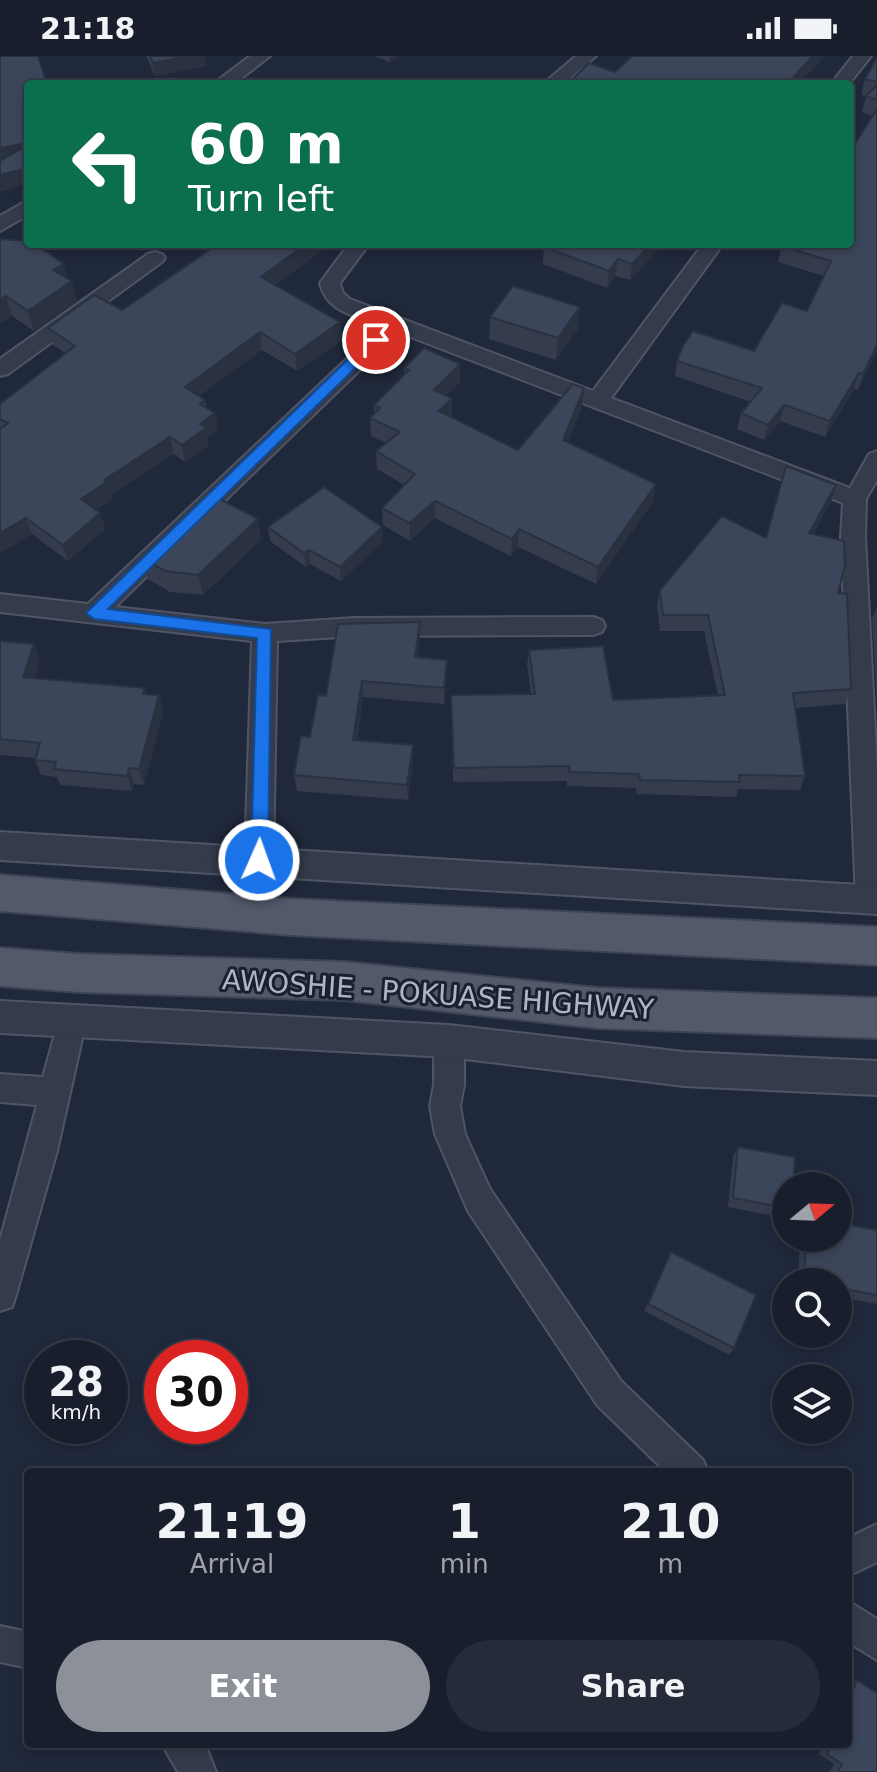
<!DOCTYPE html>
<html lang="en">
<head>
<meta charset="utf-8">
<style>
	:root { --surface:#181e2c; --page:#252b38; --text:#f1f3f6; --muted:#9fa2a9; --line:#363c48; --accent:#8c9099 }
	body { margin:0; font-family:"DejaVu Sans",sans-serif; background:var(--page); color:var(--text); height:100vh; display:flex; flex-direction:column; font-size:30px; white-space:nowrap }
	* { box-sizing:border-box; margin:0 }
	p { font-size:26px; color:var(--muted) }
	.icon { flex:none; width:44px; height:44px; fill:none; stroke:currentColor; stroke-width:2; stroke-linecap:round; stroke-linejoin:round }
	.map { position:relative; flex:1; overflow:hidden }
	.sheet { position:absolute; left:24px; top:1412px; width:828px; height:280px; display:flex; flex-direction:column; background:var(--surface); border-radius:8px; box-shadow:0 4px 12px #0003,0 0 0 2px var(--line) }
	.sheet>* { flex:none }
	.top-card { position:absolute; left:24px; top:24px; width:830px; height:168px; border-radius:8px; box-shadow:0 4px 12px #0003,0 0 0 2px var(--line); background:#0b6e4f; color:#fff; overflow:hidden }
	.needle { width:52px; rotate:71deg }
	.fabs { position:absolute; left:772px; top:1116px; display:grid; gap:16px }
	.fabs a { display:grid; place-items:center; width:80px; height:80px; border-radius:50%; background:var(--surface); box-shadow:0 4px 12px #0003,0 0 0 2px var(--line); font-size:40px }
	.speed { position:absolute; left:24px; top:1284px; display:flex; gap:16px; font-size:40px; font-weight:700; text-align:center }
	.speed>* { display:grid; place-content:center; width:104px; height:104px; border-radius:50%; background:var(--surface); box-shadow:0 4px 12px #0003,0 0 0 2px var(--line); line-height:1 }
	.speed small { font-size:20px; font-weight:400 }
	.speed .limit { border:12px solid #d22; background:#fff; color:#111 }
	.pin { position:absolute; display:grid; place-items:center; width:68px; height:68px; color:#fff; margin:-34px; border:4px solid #fff; border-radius:50%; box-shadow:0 2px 8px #0007 }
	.me { position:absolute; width:88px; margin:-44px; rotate:2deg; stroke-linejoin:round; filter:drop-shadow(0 0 6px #0008) }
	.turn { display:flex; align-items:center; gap:28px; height:168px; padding:0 32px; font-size:36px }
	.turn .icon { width:104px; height:104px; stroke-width:2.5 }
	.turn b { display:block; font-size:56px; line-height:68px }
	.eta { display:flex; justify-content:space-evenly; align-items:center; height:136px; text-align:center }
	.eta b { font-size:48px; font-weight:600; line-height:56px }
	.cta { display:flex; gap:16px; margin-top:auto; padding:16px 32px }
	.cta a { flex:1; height:92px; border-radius:48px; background:var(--accent); color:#fff; font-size:32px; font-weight:600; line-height:92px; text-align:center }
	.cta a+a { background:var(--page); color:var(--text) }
	.status { display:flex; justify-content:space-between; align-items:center; height:56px; padding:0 40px; background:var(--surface); direction:ltr }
	.status svg { height:22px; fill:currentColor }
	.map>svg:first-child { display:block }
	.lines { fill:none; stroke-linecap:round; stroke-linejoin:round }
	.minor-casing { stroke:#4f5566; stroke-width:4 }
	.tertiary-casing { stroke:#4f5566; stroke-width:4 }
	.primary-casing { stroke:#3d4454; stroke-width:4 }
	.minor { fill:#343b4b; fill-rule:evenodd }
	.tertiary { fill:#343b4b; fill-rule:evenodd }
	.primary { fill:#52596b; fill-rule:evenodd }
	.wall { fill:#343c4e }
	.shaded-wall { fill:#2a3140 }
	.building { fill:#3c465b; stroke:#2a3140; stroke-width:2 }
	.route { fill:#1a73e8; stroke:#114b97; stroke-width:2 }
	.labels { text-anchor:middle; stroke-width:6; stroke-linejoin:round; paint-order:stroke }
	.street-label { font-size:28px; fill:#afb5c7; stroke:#19202f }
</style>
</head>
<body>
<div class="status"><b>21:18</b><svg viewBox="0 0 49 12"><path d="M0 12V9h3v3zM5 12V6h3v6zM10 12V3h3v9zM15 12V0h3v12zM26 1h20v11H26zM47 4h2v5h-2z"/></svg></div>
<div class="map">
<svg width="877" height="1716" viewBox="0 0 877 1716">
	<rect width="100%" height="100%" fill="#20283b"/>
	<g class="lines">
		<defs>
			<g id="minor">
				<polygon points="250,0 270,0 234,28 213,28"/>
				<polygon points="576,0 596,0 563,28 543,28"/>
				<polygon points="853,0 871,0 849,28 831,28"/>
				<polygon points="28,144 28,159 0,175 0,160"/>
				<path d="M349 188H369L340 227 343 237 350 243 593 335 703 188H723L611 342 850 432 869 398 877 395V424L866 443 865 481 877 713V853L870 856 860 852 856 844 841 481 843 447 395 275 368 306 115 551 265 568 354 562 593 561 602 564 605 570 602 576 593 579 354 580 277 585 273 804 269 812 259 815 249 812 245 804 252 585 0 556V538L88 548 354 296 378 269C353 259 326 255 320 227Z"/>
				<polygon points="155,196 162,198 165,202 162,206 8,318 0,320 0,303 148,198"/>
				<polygon points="71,952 81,956 86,965 57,1095 16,1239 12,1251 0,1255 0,1184 37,1049 0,1046 0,1018 43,1021 61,956"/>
				<polygon points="449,972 459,976 464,985 464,1029 460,1050 465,1078 490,1133 621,1325 703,1404 708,1416 666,1416 597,1349 468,1155 435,1078 430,1050 434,1029 434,985 439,976"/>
				<polygon points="877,1468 877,1506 848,1520 848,1482"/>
				<polygon points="848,1545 877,1563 877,1604 848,1586"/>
				<polygon points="0,1570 28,1576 28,1612 0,1606"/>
				<polygon points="162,1688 205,1688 216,1716 178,1716"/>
			</g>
			<g id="tertiary">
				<polygon points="0,776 877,830 877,858 0,804"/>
				<polygon points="0,945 449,969 684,996 877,1005 877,1039 684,1030 449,1001 0,977"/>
			</g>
			<g id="primary">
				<polygon points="0,819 291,843 877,871 877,909 291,879 0,855"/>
				<polygon points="0,892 79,898 345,906 597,932 877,942 877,982 597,972 345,944 79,936 0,930"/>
			</g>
		</defs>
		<use href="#minor" class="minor-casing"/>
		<use href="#tertiary" class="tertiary-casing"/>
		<use href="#primary" class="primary-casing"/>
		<use href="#minor" class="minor"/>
		<use href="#tertiary" class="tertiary"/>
		<use href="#primary" class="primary"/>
	</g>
	<g class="wall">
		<polygon points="146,0 204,0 206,10 155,20"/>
		<polygon points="373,0 399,0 390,6"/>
		<polygon points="877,2 877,295 858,334 854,333 825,381 780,365 764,384 737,373 741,357 751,346 675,320 677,305 754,295 807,255 824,220 778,206 782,190 854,89 873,60 862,56 866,40 861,39 865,23"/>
		<polygon points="0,183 68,223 77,245 34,275 12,260 0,267"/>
		<polygon points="218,188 331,188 275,229 342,284 297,315 262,294 199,340 205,344 207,352 215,357 218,374 207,382 209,389 185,406 174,398 111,439 112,443 96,454 100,457 105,473 68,505 32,478 0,497 0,348 65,297 53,289 48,272 122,254"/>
		<polygon points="547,188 658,188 657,195 630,224 615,220 607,232 543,208 544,191"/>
		<polygon points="490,261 578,273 556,304 489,283"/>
		<polygon points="460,308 460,326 446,339 451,361 518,394 584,332 582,350 568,386 653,445 596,528 518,491 511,500 435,462 410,485 383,469 382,452 404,429 377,413 376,395 386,387 371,380 370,362 374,359 374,349 404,320 404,312"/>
		<polygon points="836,429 831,445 813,478 838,537 851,633 845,648 796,652 805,720 800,734 738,733 736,741 637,738 636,732 567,730 567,725 453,726 451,639 531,638 527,609 529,594 613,644 718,640 704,575 660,575 657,549 660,534 766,482"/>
		<polygon points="268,471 383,485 341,525 310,508 306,511 270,485"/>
		<polygon points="261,484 203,539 170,536 148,523 143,503"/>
		<polygon points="877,551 877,648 872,563"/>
		<polygon points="420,583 417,601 447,604 447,620 444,648 363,641 357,685 413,705 408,744 297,735 294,719 326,640"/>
		<polygon points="0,585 40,605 35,622 145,632 146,638 159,639 163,655 144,729 134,728 132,735 60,729 57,721 41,719 35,704 35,702 0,699"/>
		<polygon points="738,1091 786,1130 785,1162 728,1151 733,1100"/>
		<polygon points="877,1174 877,1248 838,1241 838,1226 798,1226 800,1182 838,1182"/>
		<polygon points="671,1196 734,1292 729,1299 644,1255"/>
		<polygon points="857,1624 877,1716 830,1716 834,1708 819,1698 823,1688 848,1688 848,1628 849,1625"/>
	</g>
	<g class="shaded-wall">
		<polygon points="189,0 204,0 206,10 155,20 153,7"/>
		<polygon points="390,0 399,0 390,6"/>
		<polygon points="813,0 825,0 799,28 787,28"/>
		<polygon points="28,87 28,104 0,109 0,92"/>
		<polygon points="28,112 28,128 0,136 0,119"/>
		<polygon points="306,188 331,188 263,238 261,221"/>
		<polygon points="651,188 658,188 657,195 630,224 632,208"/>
		<polygon points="618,203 615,220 607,232 609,215"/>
		<polygon points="64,208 69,227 72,225 77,245 34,275 28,255 53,214"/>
		<polygon points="6,240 12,260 0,267 0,244"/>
		<polygon points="580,251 578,273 556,304 558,282"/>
		<polygon points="340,266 342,284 297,315 295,298"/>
		<polygon points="260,276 262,294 188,348 185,331"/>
		<polygon points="877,289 877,295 858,334 863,318"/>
		<polygon points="460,308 460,326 434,352 434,334"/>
		<polygon points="859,317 854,333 825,381 830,365"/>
		<polygon points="584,332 582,350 562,402 563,384"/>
		<polygon points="452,342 452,360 439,373 439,355"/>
		<polygon points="784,349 780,365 764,384 768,369"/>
		<polygon points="215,357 218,374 207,382 209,389 185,406 182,389 200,368"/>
		<polygon points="170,381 174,398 111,439 112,443 86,460 81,443 104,424"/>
		<polygon points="656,428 653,445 596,528 598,511"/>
		<polygon points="836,429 831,445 804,493 809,477"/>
		<polygon points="435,445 435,462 410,485 409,467"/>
		<polygon points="100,457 105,473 68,505 63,489"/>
		<polygon points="26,462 32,478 0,497 0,477"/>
		<polygon points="258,463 261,484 203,539 198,519"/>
		<polygon points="382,471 383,485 341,525 340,511"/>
		<polygon points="519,473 518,491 511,500 512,483"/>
		<polygon points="309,494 310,508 306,511 304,497"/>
		<polygon points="420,566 420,583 415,617 415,601"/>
		<polygon points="34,588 40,605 29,637 23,621"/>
		<polygon points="447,604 447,620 444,648 444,632"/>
		<polygon points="362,625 363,641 354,700 353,684"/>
		<polygon points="159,639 163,655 144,729 139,713"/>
		<polygon points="413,689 413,705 408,744 407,729"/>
		<polygon points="129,712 134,728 132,735 127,720"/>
	</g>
	<g class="building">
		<polygon points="0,0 38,0 47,28 28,28 28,87 0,92"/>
		<polygon points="150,0 189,0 153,7"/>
		<polygon points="632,0 813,0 787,28 568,28 589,7 615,16"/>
		<polygon points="877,2 877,26 865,23"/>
		<polygon points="877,29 877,44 866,40"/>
		<polygon points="877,53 877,289 863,318 859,317 830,365 784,349 768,369 741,357 762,332 677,305 683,290 693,275 754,295 782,247 807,255 831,205 782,190 783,188 850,188 850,88 854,89"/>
		<polygon points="28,89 28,112 0,119 0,105"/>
		<polygon points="0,183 28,185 28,188 35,188 64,208 53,214 72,225 28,255 6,240 0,244"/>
		<polygon points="218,188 306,188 261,221 340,266 295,298 260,276 185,331 205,344 200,348 215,357 200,368 206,372 182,389 170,381 104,424 107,426 81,443 100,457 63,489 26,462 0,477 0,373 8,367 0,363 0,348 75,290 48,272 94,239 122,254"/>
		<polygon points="547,188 651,188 632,208 618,203 609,215 544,191"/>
		<polygon points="513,230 580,251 558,282 490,261"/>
		<polygon points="424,292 460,308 434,334 452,342 439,355 518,394 573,328 584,332 563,384 656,428 598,511 519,473 512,483 435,445 409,467 382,452 415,418 376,395 400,376 370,362 380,352 374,349 409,314 404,312"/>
		<polygon points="786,410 836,429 809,477 844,485 845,509 838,537 847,538 851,633 793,637 805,720 739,719 740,726 640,724 639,718 569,716 569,710 454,712 451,639 535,638 529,594 603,590 613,644 725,639 708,559 663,559 660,534 722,460 766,482"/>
		<polygon points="324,431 382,471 340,511 309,494 304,497 268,471"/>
		<polygon points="212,439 258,463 198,519 165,515 143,503"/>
		<polygon points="420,566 415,601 447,604 444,632 362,625 353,684 413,689 407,729 294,719 301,680 310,681 318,639 326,640 338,568"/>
		<polygon points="0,585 34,588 23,621 145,632 143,638 159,639 139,713 129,712 127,720 54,713 56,706 35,704 40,687 0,683"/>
		<polygon points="738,1091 795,1101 793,1130 786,1130 786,1152 733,1142"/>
		<polygon points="838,1167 877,1174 877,1239 838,1232 838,1226 804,1226 806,1182 838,1182"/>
		<polygon points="671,1196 756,1239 734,1292 648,1248"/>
		<polygon points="857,1624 877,1637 877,1716 838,1716 842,1708 827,1698 831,1688 848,1688 848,1646"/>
	</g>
	<polygon class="route" points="376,280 383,284 381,287 108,553 271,573 268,804 259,811 251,804 257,582 94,563 86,557 371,281"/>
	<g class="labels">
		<g class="street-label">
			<text transform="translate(438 938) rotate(4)" y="10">AWOSHIE - POKUASE HIGHWAY</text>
		</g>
	</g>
</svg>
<div class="fabs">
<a><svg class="needle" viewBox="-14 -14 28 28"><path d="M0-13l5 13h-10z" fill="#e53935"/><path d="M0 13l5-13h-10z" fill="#9fa2a9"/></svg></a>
<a><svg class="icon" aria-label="search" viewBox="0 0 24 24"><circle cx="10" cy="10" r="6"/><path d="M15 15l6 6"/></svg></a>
<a><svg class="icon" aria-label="layers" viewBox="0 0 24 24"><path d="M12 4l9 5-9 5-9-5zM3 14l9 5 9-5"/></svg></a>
</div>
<div class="speed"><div>28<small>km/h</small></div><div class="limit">30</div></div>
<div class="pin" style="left:376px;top:284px;background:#d93025"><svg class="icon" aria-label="arrive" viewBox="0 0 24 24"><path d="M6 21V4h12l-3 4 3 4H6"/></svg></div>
<svg class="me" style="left:259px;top:804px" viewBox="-20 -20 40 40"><circle r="17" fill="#1a73e8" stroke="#fff" stroke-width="3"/><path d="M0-11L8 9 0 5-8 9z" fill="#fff"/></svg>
<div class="top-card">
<div class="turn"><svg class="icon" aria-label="left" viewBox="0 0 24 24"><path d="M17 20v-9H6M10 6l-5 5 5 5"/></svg><div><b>60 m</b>Turn left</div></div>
</div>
<section class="sheet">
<div class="eta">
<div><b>21:19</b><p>Arrival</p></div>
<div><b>1</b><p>min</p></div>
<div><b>210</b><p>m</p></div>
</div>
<div class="cta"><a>Exit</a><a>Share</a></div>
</section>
</div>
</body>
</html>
